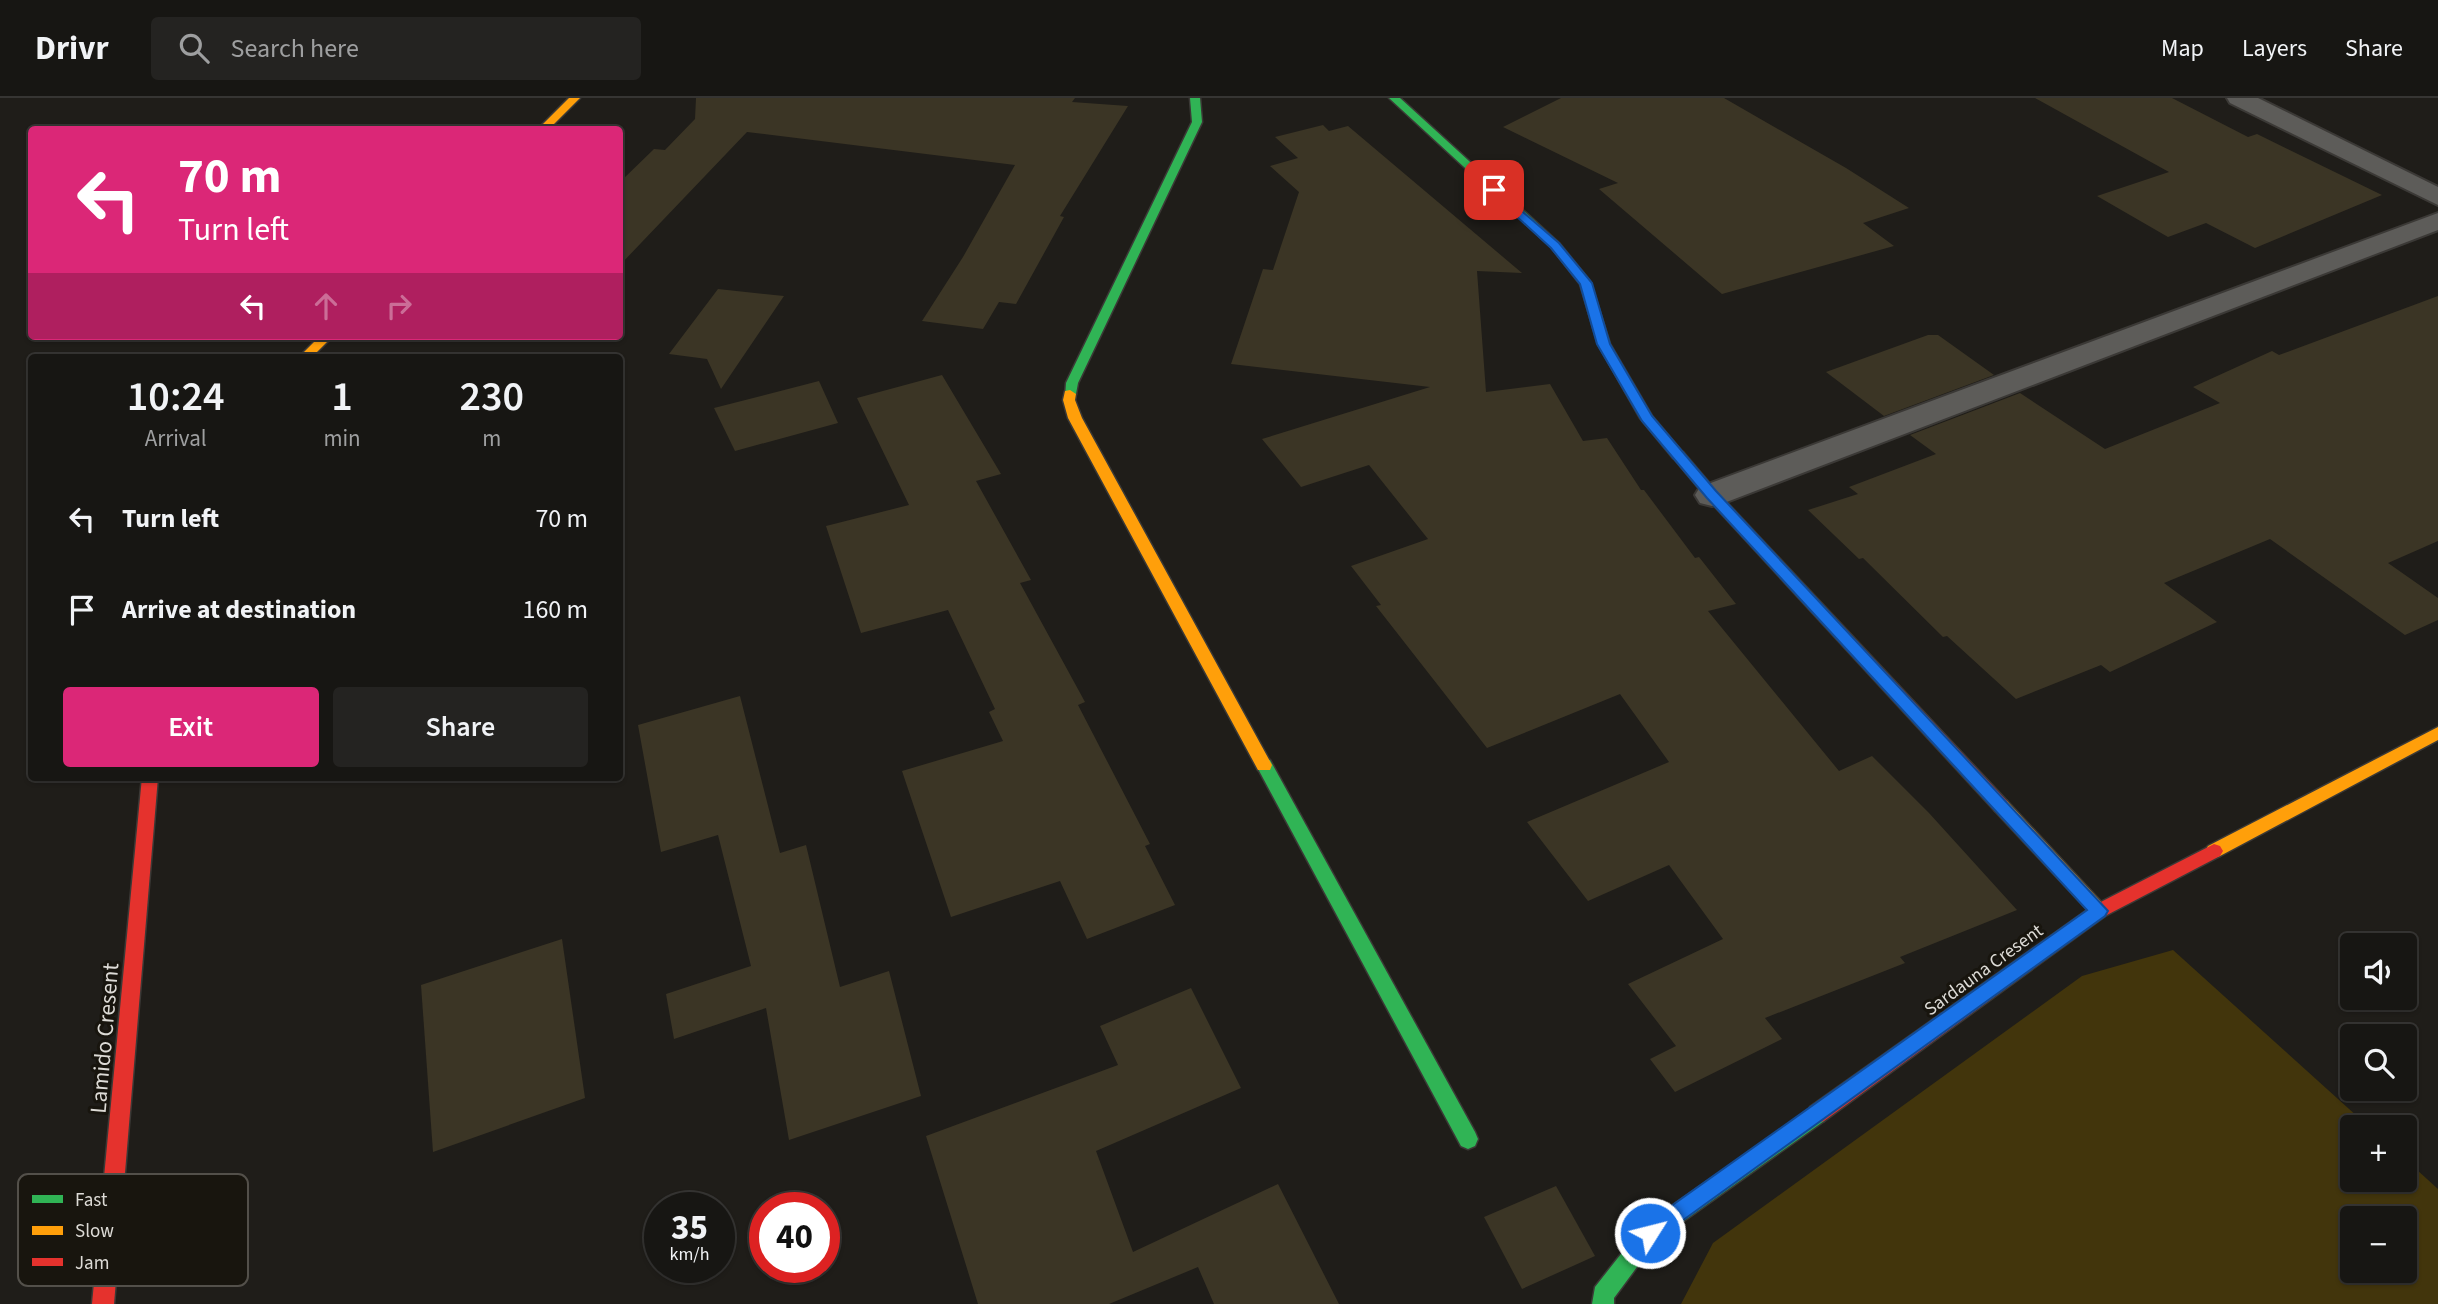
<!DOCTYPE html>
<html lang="en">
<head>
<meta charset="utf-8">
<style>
	:root { --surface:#171613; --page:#242321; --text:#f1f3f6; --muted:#9e9fa0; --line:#363533; --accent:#db2777 }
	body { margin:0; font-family:"Source Sans 3",sans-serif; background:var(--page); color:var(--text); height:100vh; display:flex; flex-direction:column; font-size:26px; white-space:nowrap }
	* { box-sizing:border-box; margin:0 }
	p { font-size:23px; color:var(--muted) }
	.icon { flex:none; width:38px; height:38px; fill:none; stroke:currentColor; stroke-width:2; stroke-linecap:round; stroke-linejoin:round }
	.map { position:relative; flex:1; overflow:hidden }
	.details { position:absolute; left:28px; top:256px; width:595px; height:427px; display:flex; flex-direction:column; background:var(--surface); border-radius:7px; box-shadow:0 2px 5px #0004,0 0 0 2px var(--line) }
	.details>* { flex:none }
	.banner { position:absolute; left:28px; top:28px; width:595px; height:214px; border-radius:7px; box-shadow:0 2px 5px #0004,0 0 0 2px var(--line); background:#db2777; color:#fff; overflow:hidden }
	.buttons { position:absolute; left:2340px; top:835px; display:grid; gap:14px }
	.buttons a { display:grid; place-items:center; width:77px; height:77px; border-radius:7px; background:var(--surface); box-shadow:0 2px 5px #0004,0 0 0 2px var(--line); font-size:35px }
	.speed { position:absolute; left:644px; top:1094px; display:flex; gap:14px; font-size:35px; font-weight:700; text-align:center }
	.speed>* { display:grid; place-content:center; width:91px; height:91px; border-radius:50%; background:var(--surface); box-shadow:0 2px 5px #0004,0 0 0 2px var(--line); line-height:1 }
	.speed small { font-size:18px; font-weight:400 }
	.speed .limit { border:10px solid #d22; background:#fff; color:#111 }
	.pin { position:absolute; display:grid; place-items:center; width:60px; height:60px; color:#fff; margin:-30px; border-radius:14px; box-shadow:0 4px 10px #0006 }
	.me { position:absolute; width:77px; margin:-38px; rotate:54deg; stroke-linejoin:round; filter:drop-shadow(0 0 5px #0008) }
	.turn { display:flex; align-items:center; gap:24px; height:147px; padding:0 35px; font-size:32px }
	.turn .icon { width:91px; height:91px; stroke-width:2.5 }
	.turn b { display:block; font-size:49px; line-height:60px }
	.lanes { display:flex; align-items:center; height:66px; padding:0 35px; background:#0003; justify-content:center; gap:35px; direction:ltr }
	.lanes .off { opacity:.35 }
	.eta { display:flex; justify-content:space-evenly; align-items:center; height:119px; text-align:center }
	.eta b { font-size:42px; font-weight:600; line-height:49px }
	.cta { display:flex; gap:14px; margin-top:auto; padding:14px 35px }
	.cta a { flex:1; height:80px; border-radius:7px; background:var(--accent); color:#fff; font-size:28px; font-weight:600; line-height:80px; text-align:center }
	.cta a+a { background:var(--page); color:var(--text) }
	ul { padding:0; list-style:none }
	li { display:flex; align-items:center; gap:21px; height:91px; padding:0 35px }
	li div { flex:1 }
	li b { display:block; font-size:26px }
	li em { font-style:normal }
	header { display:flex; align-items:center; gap:42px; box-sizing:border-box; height:98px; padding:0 35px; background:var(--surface); border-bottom:2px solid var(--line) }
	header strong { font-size:33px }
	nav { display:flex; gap:38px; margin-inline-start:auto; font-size:24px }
	.search { width:490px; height:63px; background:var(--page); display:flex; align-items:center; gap:18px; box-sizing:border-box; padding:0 24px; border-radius:7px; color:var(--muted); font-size:26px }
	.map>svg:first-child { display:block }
	.green { fill:#42350c; fill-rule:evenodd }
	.building { fill:#3b3525 }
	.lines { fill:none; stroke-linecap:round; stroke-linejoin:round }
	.street-casing { stroke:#3b3936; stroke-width:4 }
	.fast-casing { stroke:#3b3936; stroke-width:3 }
	.slow-casing { stroke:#3b3936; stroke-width:3 }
	.jam-casing { stroke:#3b3936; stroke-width:3 }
	.street { fill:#5d5c59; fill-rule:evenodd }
	.fast { fill:#30b455; fill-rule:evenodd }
	.slow { fill:#ff9f0a; fill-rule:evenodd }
	.jam { fill:#e5322d; fill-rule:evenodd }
	.route { fill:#1a73e8; stroke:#114b97; stroke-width:2 }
	.labels { text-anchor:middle; stroke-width:6; stroke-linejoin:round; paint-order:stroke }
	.street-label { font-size:19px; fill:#dddbd6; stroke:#18150e }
	.near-street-label { font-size:23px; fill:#dddbd6; stroke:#18150e }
	.key { fill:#18150e; stroke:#53504a; stroke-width:2 }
	.key-label { font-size:19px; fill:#dddbd6 }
</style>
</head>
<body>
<header>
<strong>Drivr</strong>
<div class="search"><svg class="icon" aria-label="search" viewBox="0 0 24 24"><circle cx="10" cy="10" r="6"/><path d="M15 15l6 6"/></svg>Search here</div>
<nav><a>Map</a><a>Layers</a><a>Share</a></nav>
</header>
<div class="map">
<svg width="2438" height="1206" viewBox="0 0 2438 1206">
	<rect width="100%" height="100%" fill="#1f1d19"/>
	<path class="green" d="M2173 852 2369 1029H2352V1082H2404L2405 1061 2438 1091V1206H1681L1713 1145 2082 878ZM2404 1120V1172H2352V1120Z"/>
	<g class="building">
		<polygon points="696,0 1075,0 1072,4 1128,8 1060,118 1064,119 1016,206 999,204 983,231 922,223 963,159 1015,67 747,34 620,167 620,84 654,51 665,52 695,21"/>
		<polygon points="1561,0 1724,0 1846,70 1909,110 1863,125 1894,148 1722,196 1599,91 1618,85 1503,29"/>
		<polygon points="2035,0 2172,0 2248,39 2257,36 2382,97 2255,150 2206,125 2168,139 2097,98 2169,74"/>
		<polygon points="1323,27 1329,33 1348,28 1522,175 1477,173 1486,294 1550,286 1583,343 1607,340 1641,392 1644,392 1695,460 1699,459 1736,506 1708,513 1839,673 1872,658 1929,715 2017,812 1900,859 1905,865 1765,920 1782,941 1675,994 1650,961 1676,948 1628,886 1723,841 1669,767 1588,803 1527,724 1669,664 1620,596 1487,650 1376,508 1381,507 1351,468 1428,441 1369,367 1301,389 1262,341 1430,289 1231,266 1263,171 1273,172 1299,94 1270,68 1298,60 1275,39"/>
		<polygon points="718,191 784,198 721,291 707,261 669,256"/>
		<polygon points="2438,198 2438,443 2388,465 2438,500 2438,522 2405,537 2270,441 2164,485 2217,524 2110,574 2101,567 2016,601 1947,538 1943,539 1863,460 1859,461 1808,412 1858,396 1849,389 1936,356 1910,337 2020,295 2105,351 2220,305 2193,289 2272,253 2279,257"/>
		<polygon points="1928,237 1938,237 1994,277 1884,318 1826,274"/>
		<polygon points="942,277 1001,376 976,383 1031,482 1020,485 1085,604 1078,607 1150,746 1145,748 1175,807 1087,841 1060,783 951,819 902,673 1003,643 989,614 995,611 948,512 861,535 826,428 909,407 857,300"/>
		<polygon points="819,283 838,325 735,353 714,310"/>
		<polygon points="740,598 780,755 806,747 840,889 889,873 921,998 789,1042 766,910 674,941 666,896 751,868 718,737 661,754 638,627"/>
		<polygon points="562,841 585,1000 433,1054 421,887"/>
		<polygon points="1191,890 1241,990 1096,1053 1133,1154 1278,1086 1339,1206 1214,1206 1198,1169 1109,1206 978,1206 926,1038 1118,967 1100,928"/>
		<polygon points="1556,1088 1595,1158 1522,1191 1484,1119"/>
	</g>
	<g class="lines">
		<defs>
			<g id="street">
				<polygon points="2227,0 2258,0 2438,89 2438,107 2230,5"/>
				<polygon points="2438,115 2438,132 1724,405 1712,408 1700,405 1695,397 1700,389"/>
			</g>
			<g id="fast">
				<polygon points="1190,0 1200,0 1202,24 1078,285 1076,296 1070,300 1065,299 1066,285 1192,24"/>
				<polygon points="1389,0 1400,0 1559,145 1590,183 1610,246 1652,318 1685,357 1683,360 1673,360 1640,320 1598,246 1580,186 1551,149"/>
				<polygon points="1264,661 1270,662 1475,1034 1478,1041 1475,1048 1468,1051 1461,1048 1256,667 1258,662"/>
				<polygon points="1817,1007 1824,1009 1827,1016 1824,1023 1657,1142 1614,1200 1614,1206 1592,1206 1595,1189 1643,1128"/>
			</g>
			<g id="slow">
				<polygon points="569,0 580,0 548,32 537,32"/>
				<polygon points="320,238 333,238 312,259 299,259"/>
				<polygon points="1070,292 1076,296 1075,302 1082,320 1272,667 1270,672 1258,672 1068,320 1063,302 1065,293"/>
				<polygon points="2438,629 2438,642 2220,758 2214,760 2208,758 2205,753 2208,748"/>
				<polygon points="2001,701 2007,703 2105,808 2108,813 2105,818 2099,821 2093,818 1995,713 1993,708 1995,703"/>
			</g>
			<g id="jam">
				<polygon points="1678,353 1683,354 1717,394 2007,703 2009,708 2007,713 2001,715 1995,713 1707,400 1671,357"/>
				<polygon points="142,679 158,679 114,1206 92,1206"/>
				<polygon points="2214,746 2220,748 2223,753 2220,758 2105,818 1824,1023 1817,1025 1810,1023 1807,1016 1810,1009 2093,808"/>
			</g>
		</defs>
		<use href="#street" class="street-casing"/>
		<use href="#fast" class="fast-casing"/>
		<use href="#slow" class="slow-casing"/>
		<use href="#jam" class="jam-casing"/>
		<use href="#street" class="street"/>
		<use href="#fast" class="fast"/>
		<use href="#slow" class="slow"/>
		<use href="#jam" class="jam"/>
	</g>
	<polygon class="route" points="1494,89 1559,145 1592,185 1610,246 1652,318 1716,393 2108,813 2105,818 1650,1146 1643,1143 1640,1135 1643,1128 2087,812 1707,400 1642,323 1597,246 1580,186 1551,150 1490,94 1489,92"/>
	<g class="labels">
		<g class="street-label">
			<text transform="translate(1983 871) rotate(-36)" y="7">Sardauna Cresent</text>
		</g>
		<g class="near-street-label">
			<text transform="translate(104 940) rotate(-85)" y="8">Lamido Cresent</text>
		</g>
	</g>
	<rect x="18" y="1076" width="230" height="112" rx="10" class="key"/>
	<rect x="32" y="1097" width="31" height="8" fill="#30b455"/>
	<rect x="32" y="1128" width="31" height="9" fill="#ff9f0a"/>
	<rect x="32" y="1160" width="31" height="8" fill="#e5322d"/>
	<g class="key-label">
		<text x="75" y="1108">Fast</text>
		<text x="75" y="1139">Slow</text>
		<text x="75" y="1171">Jam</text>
	</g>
</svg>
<div class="buttons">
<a><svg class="icon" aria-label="sound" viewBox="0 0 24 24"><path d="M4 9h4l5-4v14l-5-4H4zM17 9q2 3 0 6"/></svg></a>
<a><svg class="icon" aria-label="search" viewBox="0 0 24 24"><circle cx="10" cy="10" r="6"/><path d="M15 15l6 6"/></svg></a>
<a>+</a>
<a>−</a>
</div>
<div class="speed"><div>35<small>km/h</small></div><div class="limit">40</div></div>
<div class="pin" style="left:1494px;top:92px;background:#d93025"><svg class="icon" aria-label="arrive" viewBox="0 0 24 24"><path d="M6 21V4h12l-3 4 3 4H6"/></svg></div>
<svg class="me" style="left:1650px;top:1135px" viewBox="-20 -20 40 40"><circle r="17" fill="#1a73e8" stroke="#fff" stroke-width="3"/><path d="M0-11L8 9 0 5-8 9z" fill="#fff"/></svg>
<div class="banner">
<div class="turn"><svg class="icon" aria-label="left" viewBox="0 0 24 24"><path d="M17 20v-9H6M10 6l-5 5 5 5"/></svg><div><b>70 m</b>Turn left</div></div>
<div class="lanes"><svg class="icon" aria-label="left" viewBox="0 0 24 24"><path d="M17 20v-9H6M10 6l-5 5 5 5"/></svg><svg class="icon off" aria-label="ahead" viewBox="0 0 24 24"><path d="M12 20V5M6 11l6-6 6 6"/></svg><svg class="icon off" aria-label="right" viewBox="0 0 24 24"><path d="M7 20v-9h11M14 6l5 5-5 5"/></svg></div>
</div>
<section class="details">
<div class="eta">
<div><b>10:24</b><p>Arrival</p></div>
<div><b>1</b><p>min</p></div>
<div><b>230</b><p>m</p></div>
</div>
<ul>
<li><svg class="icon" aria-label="left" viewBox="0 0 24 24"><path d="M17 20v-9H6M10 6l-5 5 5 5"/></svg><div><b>Turn left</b></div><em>70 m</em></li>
<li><svg class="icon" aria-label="arrive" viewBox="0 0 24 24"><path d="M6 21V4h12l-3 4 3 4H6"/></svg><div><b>Arrive at destination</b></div><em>160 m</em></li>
</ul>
<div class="cta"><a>Exit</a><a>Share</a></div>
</section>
</div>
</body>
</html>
